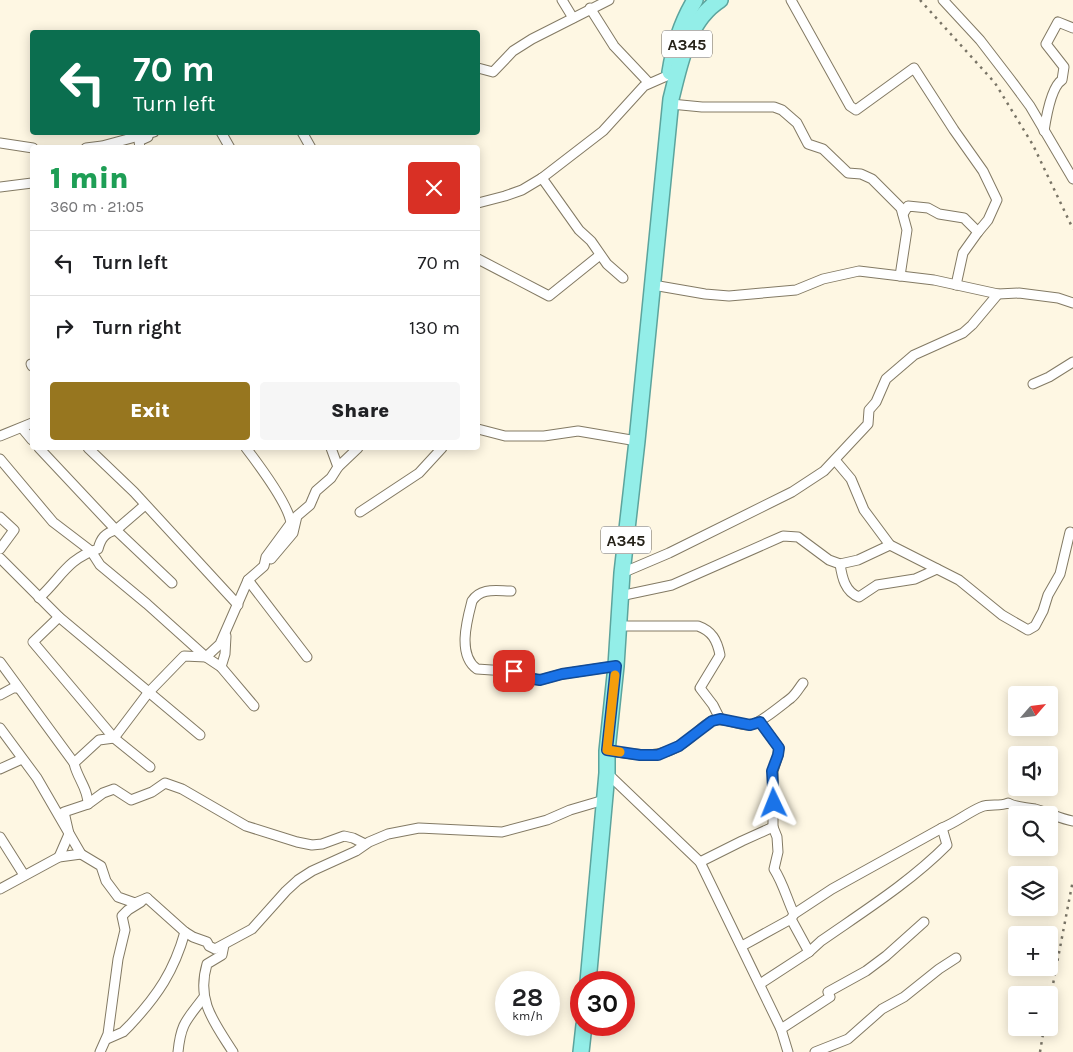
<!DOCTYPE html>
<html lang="en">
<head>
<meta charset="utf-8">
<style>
	:root { --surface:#fff; --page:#f6f6f6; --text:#202124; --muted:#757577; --line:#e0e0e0; --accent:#97761f }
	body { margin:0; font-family:Karla,sans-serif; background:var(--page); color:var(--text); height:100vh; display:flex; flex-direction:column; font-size:19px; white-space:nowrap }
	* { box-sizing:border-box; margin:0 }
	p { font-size:16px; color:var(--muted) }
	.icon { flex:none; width:28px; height:28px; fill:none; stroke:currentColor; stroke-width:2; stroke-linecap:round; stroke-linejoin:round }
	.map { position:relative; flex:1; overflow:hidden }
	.sheet { position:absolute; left:30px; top:145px; width:450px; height:305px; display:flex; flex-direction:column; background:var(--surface); border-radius:5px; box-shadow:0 2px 12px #0003 }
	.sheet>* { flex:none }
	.guide { position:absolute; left:30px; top:30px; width:450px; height:105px; border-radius:5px; box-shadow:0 2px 12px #0003; background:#0b6e4f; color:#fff; overflow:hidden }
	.needle { width:32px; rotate:62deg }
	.tools { position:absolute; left:1008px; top:686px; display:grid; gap:10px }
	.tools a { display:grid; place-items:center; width:50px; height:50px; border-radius:5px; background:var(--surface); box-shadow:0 2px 12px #0003; font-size:25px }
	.speed { position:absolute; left:495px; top:971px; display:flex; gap:10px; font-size:25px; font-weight:700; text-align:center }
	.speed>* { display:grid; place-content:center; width:65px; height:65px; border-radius:50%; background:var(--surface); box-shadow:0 2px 12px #0003; line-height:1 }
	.speed small { font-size:12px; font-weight:400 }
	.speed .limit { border:8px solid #d22; background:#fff; color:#111 }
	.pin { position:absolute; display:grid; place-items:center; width:42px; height:42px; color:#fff; margin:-21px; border-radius:10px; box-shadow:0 2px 8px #0006 }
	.me { position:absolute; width:55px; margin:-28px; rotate:358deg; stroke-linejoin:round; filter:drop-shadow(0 0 4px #0008) }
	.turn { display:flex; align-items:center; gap:18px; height:105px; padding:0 20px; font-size:22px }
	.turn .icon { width:65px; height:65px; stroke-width:2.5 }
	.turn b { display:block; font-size:35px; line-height:42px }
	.round { display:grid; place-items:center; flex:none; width:52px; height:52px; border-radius:5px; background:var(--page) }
	.summary { display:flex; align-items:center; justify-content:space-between; height:85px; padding:0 20px }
	h1 { font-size:30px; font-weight:800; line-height:38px; color:#1e9e55 }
	.cta { display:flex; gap:10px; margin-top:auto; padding:10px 20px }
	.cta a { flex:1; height:58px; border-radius:5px; background:var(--accent); color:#fff; font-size:20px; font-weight:800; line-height:58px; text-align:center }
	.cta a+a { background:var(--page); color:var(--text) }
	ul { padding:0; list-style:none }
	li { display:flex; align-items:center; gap:15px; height:65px; padding:0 20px; border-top:1px solid var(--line) }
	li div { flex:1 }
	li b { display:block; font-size:19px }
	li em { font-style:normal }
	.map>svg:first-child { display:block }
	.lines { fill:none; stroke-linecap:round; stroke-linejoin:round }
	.minor-casing { stroke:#837a64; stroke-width:11 }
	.trunk-casing { stroke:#5ca49d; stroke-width:18 }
	.minor { stroke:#fff; stroke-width:9 }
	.trunk { stroke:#93eee8; stroke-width:15 }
	.rail { stroke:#797466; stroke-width:2.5; stroke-dasharray:2.5 5; stroke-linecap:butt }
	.route-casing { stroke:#114b97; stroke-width:12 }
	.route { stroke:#1a73e8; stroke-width:9 }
	.slow { stroke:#f59e0b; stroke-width:9 }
	.labels { text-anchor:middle; stroke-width:4; stroke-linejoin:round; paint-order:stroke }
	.shield { fill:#fff; stroke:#68655f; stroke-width:1 }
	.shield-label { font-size:16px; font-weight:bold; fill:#27231a }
</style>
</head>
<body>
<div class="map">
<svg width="1073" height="1052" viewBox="0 0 1073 1052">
	<rect width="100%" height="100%" fill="#fef7e3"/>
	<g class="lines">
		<defs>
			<g id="minor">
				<polyline points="562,0 573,18"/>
				<polyline points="791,0 850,106 856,110 914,68 954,130 983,171 997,200 988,220 978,232 963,253 956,285"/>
				<polyline points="943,0 980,40 1010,79 1030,106 1073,179"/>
				<polyline points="590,8 614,46 649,83"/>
				<polyline points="478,68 493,72 513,51 532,39 609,0"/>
				<polyline points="671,104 702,107 774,107 782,110 797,123 808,144 823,149 848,173 861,174 872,179 901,208 907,230 900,276"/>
				<path d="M1044 131C1046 118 1051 87 1062 80L1064 67 1046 44 1058 22 1073 28"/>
				<polyline points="221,132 230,148"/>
				<polyline points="302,132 311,148"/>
				<polyline points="0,143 33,148"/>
				<polyline points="86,148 102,146 154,132"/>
				<polyline points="140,148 139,141 148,137"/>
				<polyline points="542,178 579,230 591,241 607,264 623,278"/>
				<polyline points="0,187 32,183"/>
				<polyline points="478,203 505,196 522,190 542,178 603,131 644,86 669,75"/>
				<polyline points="903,214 908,206 928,208 939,214 964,218 978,232"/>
				<polyline points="478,259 549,296 600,255"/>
				<polyline points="653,285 705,294 729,296 796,290 823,279 859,271 934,280 998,294 1019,293 1058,298 1073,303"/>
				<polyline points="31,364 32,366"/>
				<polyline points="1033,384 1049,377 1073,362"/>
				<polyline points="22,428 32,440"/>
				<polyline points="478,429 505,436 544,436 578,431 637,441"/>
				<polyline points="0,436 32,423"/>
				<polyline points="39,448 116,530 172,583"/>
				<polyline points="88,448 134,492 238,605"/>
				<polyline points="331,448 338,467"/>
				<polyline points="0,459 53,522 91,551 100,565 147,604 206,657 221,667 254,706"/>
				<polyline points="835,460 851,479 864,510 890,545 959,580 1002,615 1028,630 1035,626 1043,611 1048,595 1060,574 1070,532"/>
				<polyline points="360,512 419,473 442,448"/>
				<polyline points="0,517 14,530 0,549"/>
				<polyline points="0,558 59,617 200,735"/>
				<polyline points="271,559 293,533 297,516 310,505 316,491 331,478 338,467 358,448"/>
				<path d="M840 564C842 577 845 592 859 597L877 585 915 579 937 569"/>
				<polyline points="622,573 669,553 792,492 824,471 868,424 869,410 876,402 886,379 914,355 963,333 972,325 998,294"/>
				<polyline points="248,580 307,657"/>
				<path d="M511 591C497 591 481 587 472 601 467 620 457 655 477 669L521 672 527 678 540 680 562 674 616 666"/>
				<polyline points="620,596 672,585 783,536 798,537 829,560 840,564 858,560 890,545"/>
				<path d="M39 598C61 578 67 559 98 549 101 538 105 533 116 530L145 505"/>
				<polyline points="59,617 33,642 114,738 150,767"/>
				<path d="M618 626H698C712 631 717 640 720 655L700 688 713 705 720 719"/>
				<polyline points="0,662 74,763"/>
				<polyline points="221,667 225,654 226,636"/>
				<polyline points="0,695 13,688 17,688"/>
				<path d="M760 722 779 748 778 755 773 771V827L777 837 778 852 774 869C783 883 787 899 794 914"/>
				<polyline points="0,728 37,778 81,854 101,866 106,881 118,897 135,903 147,898"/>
				<path d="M607 751C636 754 659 761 685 742 694 736 702 726 712 721 724 716 737 726 750 725 758 725 783 704 791 698 796 694 799 688 803 683"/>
				<polyline points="0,769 22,759"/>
				<polyline points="607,773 700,862 781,1029 788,1052"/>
				<path d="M88 804C88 788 77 778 74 763L99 740 114 738 148 693 184 656 206 657 220 644 248 580 264 566 266 557 291 523C288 503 259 465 246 448"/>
				<polyline points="0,837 24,875"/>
				<polyline points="59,857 69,834 64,812 88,804 103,793 114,789 131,800 152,792 165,783 182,789 246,826 297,842 312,845 322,844 344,836 353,838 365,844"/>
				<polyline points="700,862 742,841 773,827"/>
				<polyline points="0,889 59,857 81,854"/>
				<polyline points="147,898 185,932 193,937 207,942 209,946 215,949 252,929 286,891 298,880 312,871 356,851 369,842 388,834 419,828 502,832 547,820 570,810 604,800"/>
				<polyline points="791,919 809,952"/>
				<path d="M224 945 222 955 207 964C196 1001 214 1022 233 1052"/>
				<path d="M742 946 791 919 794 914 832 889 942 828C957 822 967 813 981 807 990 803 999 807 1008 803 1017 808 1025 807 1035 809 1048 812 1060 819 1073 821"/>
				<path d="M760 984 809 952 821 941C864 911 909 883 947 845L942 828"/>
				<polyline points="781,1029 830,997 828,992 866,971 886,956 924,922"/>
				<path d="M107 1039 123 1032 130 1025C158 995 174 971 185 932"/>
				<polyline points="100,1052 108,1034 118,959 125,930 122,916 128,910 141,902"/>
				<path d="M178 1052C181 1022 187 1020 204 997"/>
				<polyline points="815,1052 848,1039 882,1009 904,997 939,969 956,958"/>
			</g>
			<g id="trunk">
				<path d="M670 72C674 46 681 23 695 0"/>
				<path d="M588 982 607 773V751L616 666 622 573 637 441 671 99C680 64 687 21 720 0"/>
				<polyline points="581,1052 584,1025"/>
			</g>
		</defs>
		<use href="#minor" class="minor-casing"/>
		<use href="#trunk" class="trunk-casing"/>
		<use href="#minor" class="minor"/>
		<use href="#trunk" class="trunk"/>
		<g class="rail">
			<polyline points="920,0 995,83 1033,145 1073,229"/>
			<polyline points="1049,1005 1073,880"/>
			<polyline points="1040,1052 1044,1028"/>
		</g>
	</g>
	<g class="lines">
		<defs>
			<polyline id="route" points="514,671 521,672 527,678 540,680 562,674 616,666 607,750 640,755 658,755 679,746 712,721 720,719 750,725 760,722 779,748 778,755 772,771 774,803"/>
		</defs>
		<use href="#route" class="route-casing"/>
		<use href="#route" class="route"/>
		<polyline class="slow" points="615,675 607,750 620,752"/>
	</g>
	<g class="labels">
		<g class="shield">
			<rect x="662" y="30.5" width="50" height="27" rx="4"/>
			<rect x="601" y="526.5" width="50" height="27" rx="4"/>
		</g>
		<g class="shield-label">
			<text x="687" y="50">A345</text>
			<text x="626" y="546">A345</text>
		</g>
	</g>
</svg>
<div class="tools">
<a><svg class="needle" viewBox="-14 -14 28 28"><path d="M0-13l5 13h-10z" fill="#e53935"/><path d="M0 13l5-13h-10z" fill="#757577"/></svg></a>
<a><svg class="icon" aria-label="sound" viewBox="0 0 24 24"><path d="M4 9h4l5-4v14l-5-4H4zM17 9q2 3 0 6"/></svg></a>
<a><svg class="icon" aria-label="search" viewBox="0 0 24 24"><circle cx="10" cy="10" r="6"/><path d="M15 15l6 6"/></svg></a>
<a><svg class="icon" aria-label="layers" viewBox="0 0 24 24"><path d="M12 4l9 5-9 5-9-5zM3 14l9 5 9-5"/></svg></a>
<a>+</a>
<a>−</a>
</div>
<div class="speed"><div>28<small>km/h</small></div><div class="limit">30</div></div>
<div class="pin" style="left:514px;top:671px;background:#d93025"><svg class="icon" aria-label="arrive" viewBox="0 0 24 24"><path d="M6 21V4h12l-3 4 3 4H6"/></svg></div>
<svg class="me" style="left:774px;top:803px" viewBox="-20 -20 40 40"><path d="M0-17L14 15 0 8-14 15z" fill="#1a73e8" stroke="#fff" stroke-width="4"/></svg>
<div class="guide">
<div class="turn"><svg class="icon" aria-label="left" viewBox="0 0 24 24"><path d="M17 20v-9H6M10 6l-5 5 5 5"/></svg><div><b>70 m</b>Turn left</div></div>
</div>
<section class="sheet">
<div class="summary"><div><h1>1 min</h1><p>360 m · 21:05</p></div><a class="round" style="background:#d93025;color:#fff"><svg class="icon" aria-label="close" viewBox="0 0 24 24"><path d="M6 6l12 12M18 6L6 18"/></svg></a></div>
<ul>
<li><svg class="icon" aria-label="left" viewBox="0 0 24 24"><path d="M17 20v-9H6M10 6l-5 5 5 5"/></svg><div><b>Turn left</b></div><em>70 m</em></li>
<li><svg class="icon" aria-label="right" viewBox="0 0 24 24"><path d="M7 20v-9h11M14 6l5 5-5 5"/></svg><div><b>Turn right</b></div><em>130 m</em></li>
</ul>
<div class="cta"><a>Exit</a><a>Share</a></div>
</section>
</div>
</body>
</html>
